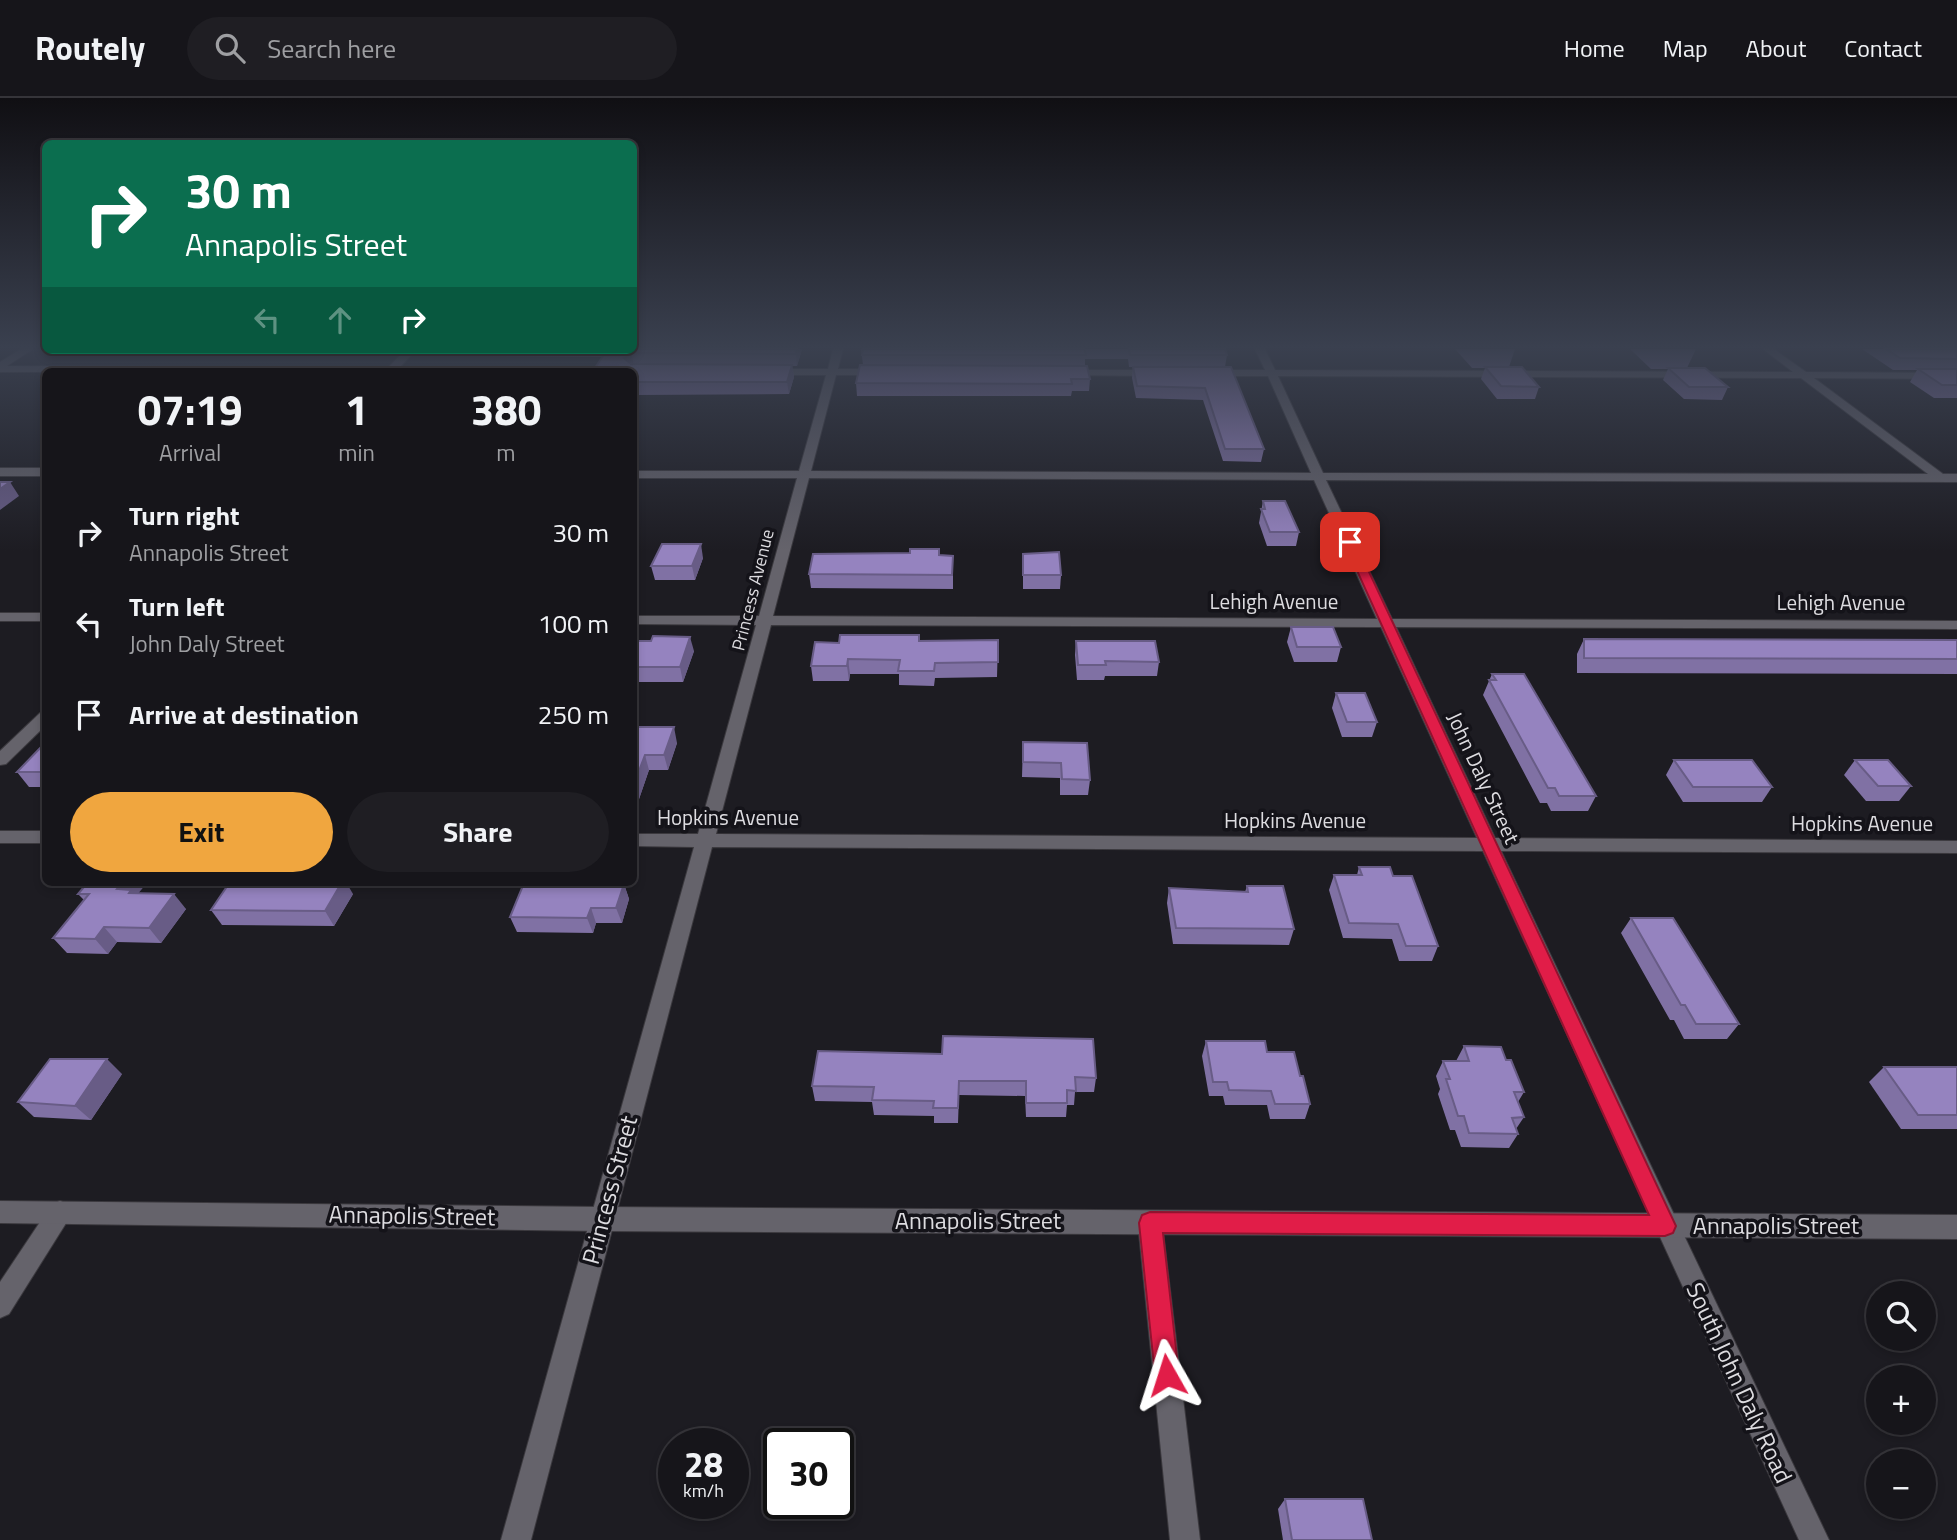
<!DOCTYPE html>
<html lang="en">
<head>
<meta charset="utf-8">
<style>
	:root { --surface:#16151a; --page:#1f1e23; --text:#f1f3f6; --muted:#9e9fa2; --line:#353439; --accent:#f0a63f }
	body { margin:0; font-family:"Titillium Web",sans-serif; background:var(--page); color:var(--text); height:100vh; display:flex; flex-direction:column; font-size:26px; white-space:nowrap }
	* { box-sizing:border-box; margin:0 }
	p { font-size:23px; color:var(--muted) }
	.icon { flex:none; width:38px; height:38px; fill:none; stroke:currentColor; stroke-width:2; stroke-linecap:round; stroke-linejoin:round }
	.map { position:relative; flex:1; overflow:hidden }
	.details { position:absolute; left:42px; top:270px; width:595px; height:518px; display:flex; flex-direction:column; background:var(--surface); border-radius:10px; box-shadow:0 4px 10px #0003,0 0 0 2px var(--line) }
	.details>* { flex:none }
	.top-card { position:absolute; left:42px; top:42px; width:595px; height:214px; border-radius:10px; box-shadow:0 4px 10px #0003,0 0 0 2px var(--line); background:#0b6e4f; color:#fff; overflow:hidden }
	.buttons { position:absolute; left:1866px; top:1183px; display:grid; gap:14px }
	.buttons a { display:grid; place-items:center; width:70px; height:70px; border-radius:50%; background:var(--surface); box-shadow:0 4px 10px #0003,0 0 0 2px var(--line); font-size:35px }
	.speed { position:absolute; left:658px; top:1330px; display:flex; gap:14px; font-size:35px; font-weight:700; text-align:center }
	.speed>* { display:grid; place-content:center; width:91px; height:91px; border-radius:50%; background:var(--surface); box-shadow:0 4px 10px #0003,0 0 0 2px var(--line); line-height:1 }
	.speed small { font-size:18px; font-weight:400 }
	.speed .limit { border:4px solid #111; border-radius:10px; background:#fff; color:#111 }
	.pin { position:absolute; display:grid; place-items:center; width:60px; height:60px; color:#fff; margin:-30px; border-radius:14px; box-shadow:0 4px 10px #0006 }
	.me { position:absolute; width:77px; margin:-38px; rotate:354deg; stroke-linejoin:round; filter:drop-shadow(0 0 5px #0008) }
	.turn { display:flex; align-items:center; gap:24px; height:147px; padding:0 28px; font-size:32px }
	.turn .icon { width:91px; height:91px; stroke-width:2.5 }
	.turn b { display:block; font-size:49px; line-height:60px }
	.lanes { display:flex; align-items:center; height:66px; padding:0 28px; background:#0003; justify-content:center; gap:35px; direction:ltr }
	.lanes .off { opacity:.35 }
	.eta { display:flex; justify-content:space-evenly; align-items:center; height:119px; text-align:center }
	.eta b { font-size:42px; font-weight:700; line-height:49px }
	.cta { display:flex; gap:14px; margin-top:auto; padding:14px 28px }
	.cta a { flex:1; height:80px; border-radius:42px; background:var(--accent); color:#111; font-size:28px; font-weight:700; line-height:80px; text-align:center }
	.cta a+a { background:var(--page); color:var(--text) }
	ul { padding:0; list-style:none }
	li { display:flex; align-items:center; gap:21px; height:91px; padding:0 28px }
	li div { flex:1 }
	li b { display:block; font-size:26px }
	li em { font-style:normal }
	header { display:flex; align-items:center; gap:42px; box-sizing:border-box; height:98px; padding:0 35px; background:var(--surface); border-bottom:2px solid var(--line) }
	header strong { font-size:33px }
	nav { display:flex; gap:38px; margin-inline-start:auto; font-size:24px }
	.search { width:490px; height:63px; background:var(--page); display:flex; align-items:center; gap:18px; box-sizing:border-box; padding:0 24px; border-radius:38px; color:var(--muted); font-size:26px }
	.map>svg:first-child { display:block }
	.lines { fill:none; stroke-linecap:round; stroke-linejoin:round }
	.minor-casing { stroke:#3b393e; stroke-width:2 }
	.tertiary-casing { stroke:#3b393e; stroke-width:2 }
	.minor { fill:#65636b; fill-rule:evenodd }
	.tertiary { fill:#65636b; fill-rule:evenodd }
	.wall { fill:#8071a4 }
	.shaded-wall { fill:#685c86 }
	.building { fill:#9583bf; stroke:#685c86; stroke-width:2 }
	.route { fill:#e11d48; stroke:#92132f; stroke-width:2 }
	.labels { text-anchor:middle; stroke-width:7; stroke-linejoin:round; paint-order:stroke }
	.far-street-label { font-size:18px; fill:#dddce0; stroke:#141319 }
	.street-label { font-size:21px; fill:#dddce0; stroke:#141319 }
	.near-street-label { font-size:24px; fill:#dddce0; stroke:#141319 }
</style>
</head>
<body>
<header>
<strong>Routely</strong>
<div class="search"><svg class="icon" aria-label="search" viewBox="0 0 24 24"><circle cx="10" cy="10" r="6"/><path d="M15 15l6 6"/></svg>Search here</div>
<nav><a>Home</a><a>Map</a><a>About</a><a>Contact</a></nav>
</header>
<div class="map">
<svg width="1957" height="1442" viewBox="0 0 1957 1442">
	<rect width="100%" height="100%" fill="#1d1c22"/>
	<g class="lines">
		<defs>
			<g id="minor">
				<polygon points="21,251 33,251 7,268 388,270 405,252 416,252 399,270 497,270 502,273 0,274 0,264"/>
				<path d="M833 251H843L838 271H883L888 274 883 277H836L811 373 1311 375 1268 278H1212L1207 275 1212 272H1265L1255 251H1265L1275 272 1793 274 1763 251H1774L1806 274 1957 275V281L1814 280 1943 376H1957V384L1326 382 1392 521 1957 523V531L1396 529 1495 740 1957 743V755L1501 753 1829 1442H1799L1483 753 712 749 531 1442H501L694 749 634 748V736H698L756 527 634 526V518H759L797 380H634V373H799L826 277H771L766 274 771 271H828ZM1278 278 1801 280 1928 376 1323 375ZM809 380 1314 382 1377 521 773 518ZM771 527 1381 529 1477 740 716 736Z"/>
				<polygon points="1065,272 1156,272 1161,275 1156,278 1061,277 1061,273"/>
				<rect x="0" y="370" width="46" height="8"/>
				<rect x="0" y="515" width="46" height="8"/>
				<polygon points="46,613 46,627 6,666 0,667 0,653 40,615"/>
				<rect x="0" y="733" width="46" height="12"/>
				<polygon points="60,1103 68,1106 72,1114 68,1122 9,1216 0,1220 0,1184 52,1106"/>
				<polygon points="1150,1113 1159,1117 1162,1125 1200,1442 1170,1442 1138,1125 1141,1117"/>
			</g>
			<polygon id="tertiary" points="0,1103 602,1109 1957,1117 1957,1141 602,1133 0,1125"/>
		</defs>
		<use href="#minor" class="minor-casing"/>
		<use href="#tertiary" class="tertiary-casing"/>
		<use href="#minor" class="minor"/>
		<use href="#tertiary" class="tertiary"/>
	</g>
	<g class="wall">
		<polygon points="634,251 802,251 797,268 792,268 794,279 789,296 634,297 634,273 602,259 489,258 487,252 634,252"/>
		<polygon points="861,251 1225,251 1227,257 1225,269 1264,351 1261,364 1223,363 1203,302 1136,300 1132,280 1133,269 1129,269 1128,261 1085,261 1085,268 1090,281 1089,293 1072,293 1071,298 857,298 856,285 863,267"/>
		<polygon points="1452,251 1515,251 1509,269 1539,289 1535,301 1497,301 1481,281 1485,270 1472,270 1455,251"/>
		<polygon points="1630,251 1696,251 1687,270 1728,289 1722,302 1684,301 1663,282 1668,271 1651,271"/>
		<polygon points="1801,251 1957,251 1957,300 1934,300 1910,284 1917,272 1893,272 1862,251"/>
		<polygon points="1263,403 1299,434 1296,448 1267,448 1259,425"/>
		<polygon points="1023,456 1061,477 1060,491 1023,491"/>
		<polygon points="939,457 953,458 953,491 811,490 809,476"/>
		<polygon points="703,460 695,482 655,482 651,468"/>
		<polygon points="1291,529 1341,549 1337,564 1294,564 1287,544"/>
		<polygon points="1584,541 1957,542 1957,576 1577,575 1577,556"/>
		<polygon points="998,542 997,579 935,580 934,588 899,587 899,576 850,576 849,583 813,583 811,568 839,545"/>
		<polygon points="634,543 694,553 683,584 634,584"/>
		<polygon points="1076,543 1159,564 1157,578 1105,578 1104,582 1077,582 1075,557"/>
		<polygon points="1492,576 1596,698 1588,713 1551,713 1547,705 1540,705 1483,597"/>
		<polygon points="1336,595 1377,624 1372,639 1342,639 1332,610"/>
		<polygon points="634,629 677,645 668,672 649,672 639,701 634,701"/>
		<polygon points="1023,644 1090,682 1088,697 1060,697 1060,680 1022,679"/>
		<polygon points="46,645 46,689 29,689 17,674"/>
		<polygon points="1674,662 1772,689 1762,704 1683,704 1666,677"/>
		<polygon points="1855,662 1911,688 1899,703 1866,703 1844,677"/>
		<polygon points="1359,769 1393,778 1438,848 1432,863 1399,863 1392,841 1343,840 1329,792 1334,777 1357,777"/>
		<polygon points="88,784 146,784 138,795 186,811 161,845 117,844 108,856 67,855 53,840 84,802 78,796"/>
		<polygon points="624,786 629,801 622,825 596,825 593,835 517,834 510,819"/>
		<polygon points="1247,788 1294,831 1289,847 1173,846 1167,805 1169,790 1245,794"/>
		<polygon points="353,796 334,828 222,827 211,812"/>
		<polygon points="1631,820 1739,926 1727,941 1684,941 1674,922 1670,922 1621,835"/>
		<polygon points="1206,943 1267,954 1300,978 1310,1006 1305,1021 1270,1021 1267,1007 1225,1007 1223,998 1209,998 1202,958"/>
		<polygon points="1464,948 1506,962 1524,994 1518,1004 1524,1019 1516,1031 1518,1036 1509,1050 1461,1049 1455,1032 1450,1032 1438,996 1440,991 1436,978 1443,963 1456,963"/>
		<polygon points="818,953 1096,980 1094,994 1075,994 1074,1007 1067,1007 1066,1019 1026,1019 1025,998 959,997 958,1025 934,1025 934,1018 874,1017 872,1004 815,1003 812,988"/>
		<polygon points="1884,969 1957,969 1957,1031 1901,1031 1869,984"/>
		<polygon points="122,976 91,1022 34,1019 18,1004"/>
		<polygon points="1285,1401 1372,1442 1283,1442 1278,1411"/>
	</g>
	<g class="shaded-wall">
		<polygon points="797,251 802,251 797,268 796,256"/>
		<polygon points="631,255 634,267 626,273 624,260"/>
		<polygon points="792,267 794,279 789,296 787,284"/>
		<polygon points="10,384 19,398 0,412 0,391"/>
		<polygon points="701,446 703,460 695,482 692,468"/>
		<polygon points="690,539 694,553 683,584 680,569"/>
		<polygon points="848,561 850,576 849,583 847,568"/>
		<polygon points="674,629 677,645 668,672 664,657"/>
		<polygon points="645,657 649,672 639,701 634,686"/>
		<polygon points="123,784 146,784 147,785 136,798 117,791"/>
		<polygon points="342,784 346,784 353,796 334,828 325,813"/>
		<polygon points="624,786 629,801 622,825 616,810"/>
		<polygon points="174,796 186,811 161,845 149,830"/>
		<polygon points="591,810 596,825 593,835 587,820"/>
		<polygon points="104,829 117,844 108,856 95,841"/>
		<polygon points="107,961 122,976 91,1022 75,1008"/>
	</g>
	<g class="building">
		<polygon points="634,251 797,251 796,256 631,255 624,260 631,266 792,267 787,284 634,284 634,273 593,273 607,252 634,252"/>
		<polygon points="863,251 1084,251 1086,257 862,257"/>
		<polygon points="1129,251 1225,251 1227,257 1130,257"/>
		<polygon points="1886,251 1957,251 1957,261 1900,260"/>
		<polygon points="860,267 1087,268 1090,281 1071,281 1072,286 856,285"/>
		<polygon points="1133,269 1231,269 1264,351 1225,351 1205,290 1137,288"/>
		<polygon points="1485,269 1522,269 1539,289 1501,288"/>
		<polygon points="1668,270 1705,270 1728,289 1689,289"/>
		<polygon points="1918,271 1957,271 1957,287 1942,287"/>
		<polygon points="0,384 10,384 0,391"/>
		<polygon points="1263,403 1285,403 1299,434 1270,434 1261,411 1265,411"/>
		<polygon points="662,446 701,446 692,468 651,468"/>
		<polygon points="910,451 939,451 939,457 953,458 952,477 809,476 813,456 910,455"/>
		<polygon points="1059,454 1061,477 1023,477 1023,456"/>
		<polygon points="1291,529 1333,529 1341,549 1297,549"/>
		<polygon points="840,537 919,537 919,543 998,542 998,564 935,565 934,573 898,573 900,562 848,561 847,568 811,568 815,544 839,545"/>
		<polygon points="653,538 690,539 680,569 634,569 634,543 651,543"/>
		<polygon points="1584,541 1957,542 1957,561 1584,560"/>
		<polygon points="1076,543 1155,543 1159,564 1105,563 1106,567 1078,567"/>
		<polygon points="1492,576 1524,576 1596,698 1559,698 1555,690 1548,690 1489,582 1496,582"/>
		<polygon points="1336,595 1365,595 1377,624 1347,624"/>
		<polygon points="634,629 674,629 664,657 645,657 634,686"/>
		<polygon points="1023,644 1087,645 1090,682 1062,681 1061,665 1023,664"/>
		<polygon points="45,645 46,674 17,674"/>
		<polygon points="1674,662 1752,662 1772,689 1693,689"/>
		<polygon points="1855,662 1888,662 1911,688 1878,688"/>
		<polygon points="1359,769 1390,769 1393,778 1412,778 1438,848 1406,848 1398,826 1349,825 1334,777 1362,777"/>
		<polygon points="88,784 123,784 117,791 131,792 129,795 174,796 149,830 104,829 95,841 53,840 89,796 78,796"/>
		<polygon points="230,784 342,784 325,813 211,812"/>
		<polygon points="524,785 624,786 616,810 591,810 587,820 510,819"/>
		<polygon points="1247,788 1283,788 1294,831 1176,830 1169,790 1248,794"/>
		<polygon points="1631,820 1673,820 1739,926 1696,926 1685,907 1681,907"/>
		<polygon points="943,938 1093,941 1096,980 1075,979 1076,993 1067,992 1067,1005 1026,1005 1026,983 959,983 958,1010 933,1010 934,1003 872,1002 874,989 812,988 818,953 942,956"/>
		<polygon points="1206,943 1265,943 1267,954 1294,954 1300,978 1303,978 1310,1006 1275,1006 1271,993 1229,992 1227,984 1213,984"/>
		<polygon points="1464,948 1501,949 1506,962 1511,962 1524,994 1514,994 1524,1019 1512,1020 1518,1036 1469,1035 1464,1018 1458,1018 1446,981 1450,981 1443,963 1469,963"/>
		<polygon points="50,961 107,961 75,1008 18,1004"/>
		<polygon points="1884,969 1957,969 1957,1017 1918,1017"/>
		<polygon points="1285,1401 1363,1401 1372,1442 1292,1442"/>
	</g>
	<linearGradient id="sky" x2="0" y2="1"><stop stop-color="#100f13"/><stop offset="0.55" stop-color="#3a404f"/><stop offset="1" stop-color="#3a404f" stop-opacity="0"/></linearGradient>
	<rect width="1957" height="453" fill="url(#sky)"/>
	<polygon class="route" points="1345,442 1355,444 1676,1128 1673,1135 1665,1138 1163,1135 1179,1277 1176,1285 1167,1289 1158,1285 1155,1277 1139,1125 1142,1117 1150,1114 1649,1117 1344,444"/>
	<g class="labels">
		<g class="far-street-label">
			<text transform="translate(753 492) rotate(-76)" y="6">Princess Avenue</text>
		</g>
		<g class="street-label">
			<text x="1274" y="511">Lehigh Avenue</text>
			<text x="1841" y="512">Lehigh Avenue</text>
			<text transform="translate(1483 680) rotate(65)" y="7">John Daly Street</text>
			<text x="728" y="727">Hopkins Avenue</text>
			<text x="1295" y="730">Hopkins Avenue</text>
			<text x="1862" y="733">Hopkins Avenue</text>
		</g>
		<g class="near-street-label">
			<text transform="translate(610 1092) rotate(-75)" y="8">Princess Street</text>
			<text transform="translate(412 1118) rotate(1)" y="8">Annapolis Street</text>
			<text x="978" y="1131">Annapolis Street</text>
			<text x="1776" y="1136">Annapolis Street</text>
			<text transform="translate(1739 1285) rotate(65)" y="8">South John Daly Road</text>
		</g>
	</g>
</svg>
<div class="buttons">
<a><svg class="icon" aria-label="search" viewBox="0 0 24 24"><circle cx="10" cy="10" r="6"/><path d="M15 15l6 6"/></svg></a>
<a>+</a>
<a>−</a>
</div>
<div class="speed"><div>28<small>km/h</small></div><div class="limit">30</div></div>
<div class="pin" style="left:1350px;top:444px;background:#d93025"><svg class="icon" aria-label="arrive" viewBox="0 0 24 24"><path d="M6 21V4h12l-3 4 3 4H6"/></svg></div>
<svg class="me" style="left:1167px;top:1277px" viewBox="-20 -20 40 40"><path d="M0-17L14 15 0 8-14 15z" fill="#e11d48" stroke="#fff" stroke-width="4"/></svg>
<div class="top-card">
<div class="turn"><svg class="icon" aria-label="right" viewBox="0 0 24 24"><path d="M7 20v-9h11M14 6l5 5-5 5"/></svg><div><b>30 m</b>Annapolis Street</div></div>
<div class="lanes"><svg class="icon off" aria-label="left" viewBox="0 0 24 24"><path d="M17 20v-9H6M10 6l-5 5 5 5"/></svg><svg class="icon off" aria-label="ahead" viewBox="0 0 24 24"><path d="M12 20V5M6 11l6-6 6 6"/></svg><svg class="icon" aria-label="right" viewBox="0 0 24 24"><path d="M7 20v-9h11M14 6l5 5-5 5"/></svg></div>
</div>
<section class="details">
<div class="eta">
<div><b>07:19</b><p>Arrival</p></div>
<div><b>1</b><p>min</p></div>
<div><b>380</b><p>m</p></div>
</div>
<ul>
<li><svg class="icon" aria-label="right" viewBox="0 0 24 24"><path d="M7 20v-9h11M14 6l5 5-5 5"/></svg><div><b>Turn right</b><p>Annapolis Street</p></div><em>30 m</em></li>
<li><svg class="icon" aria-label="left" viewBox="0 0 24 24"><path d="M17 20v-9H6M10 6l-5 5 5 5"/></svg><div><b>Turn left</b><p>John Daly Street</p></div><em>100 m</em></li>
<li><svg class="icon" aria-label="arrive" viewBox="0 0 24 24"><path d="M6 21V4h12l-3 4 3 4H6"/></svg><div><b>Arrive at destination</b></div><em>250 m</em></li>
</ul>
<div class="cta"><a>Exit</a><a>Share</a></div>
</section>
</div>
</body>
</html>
